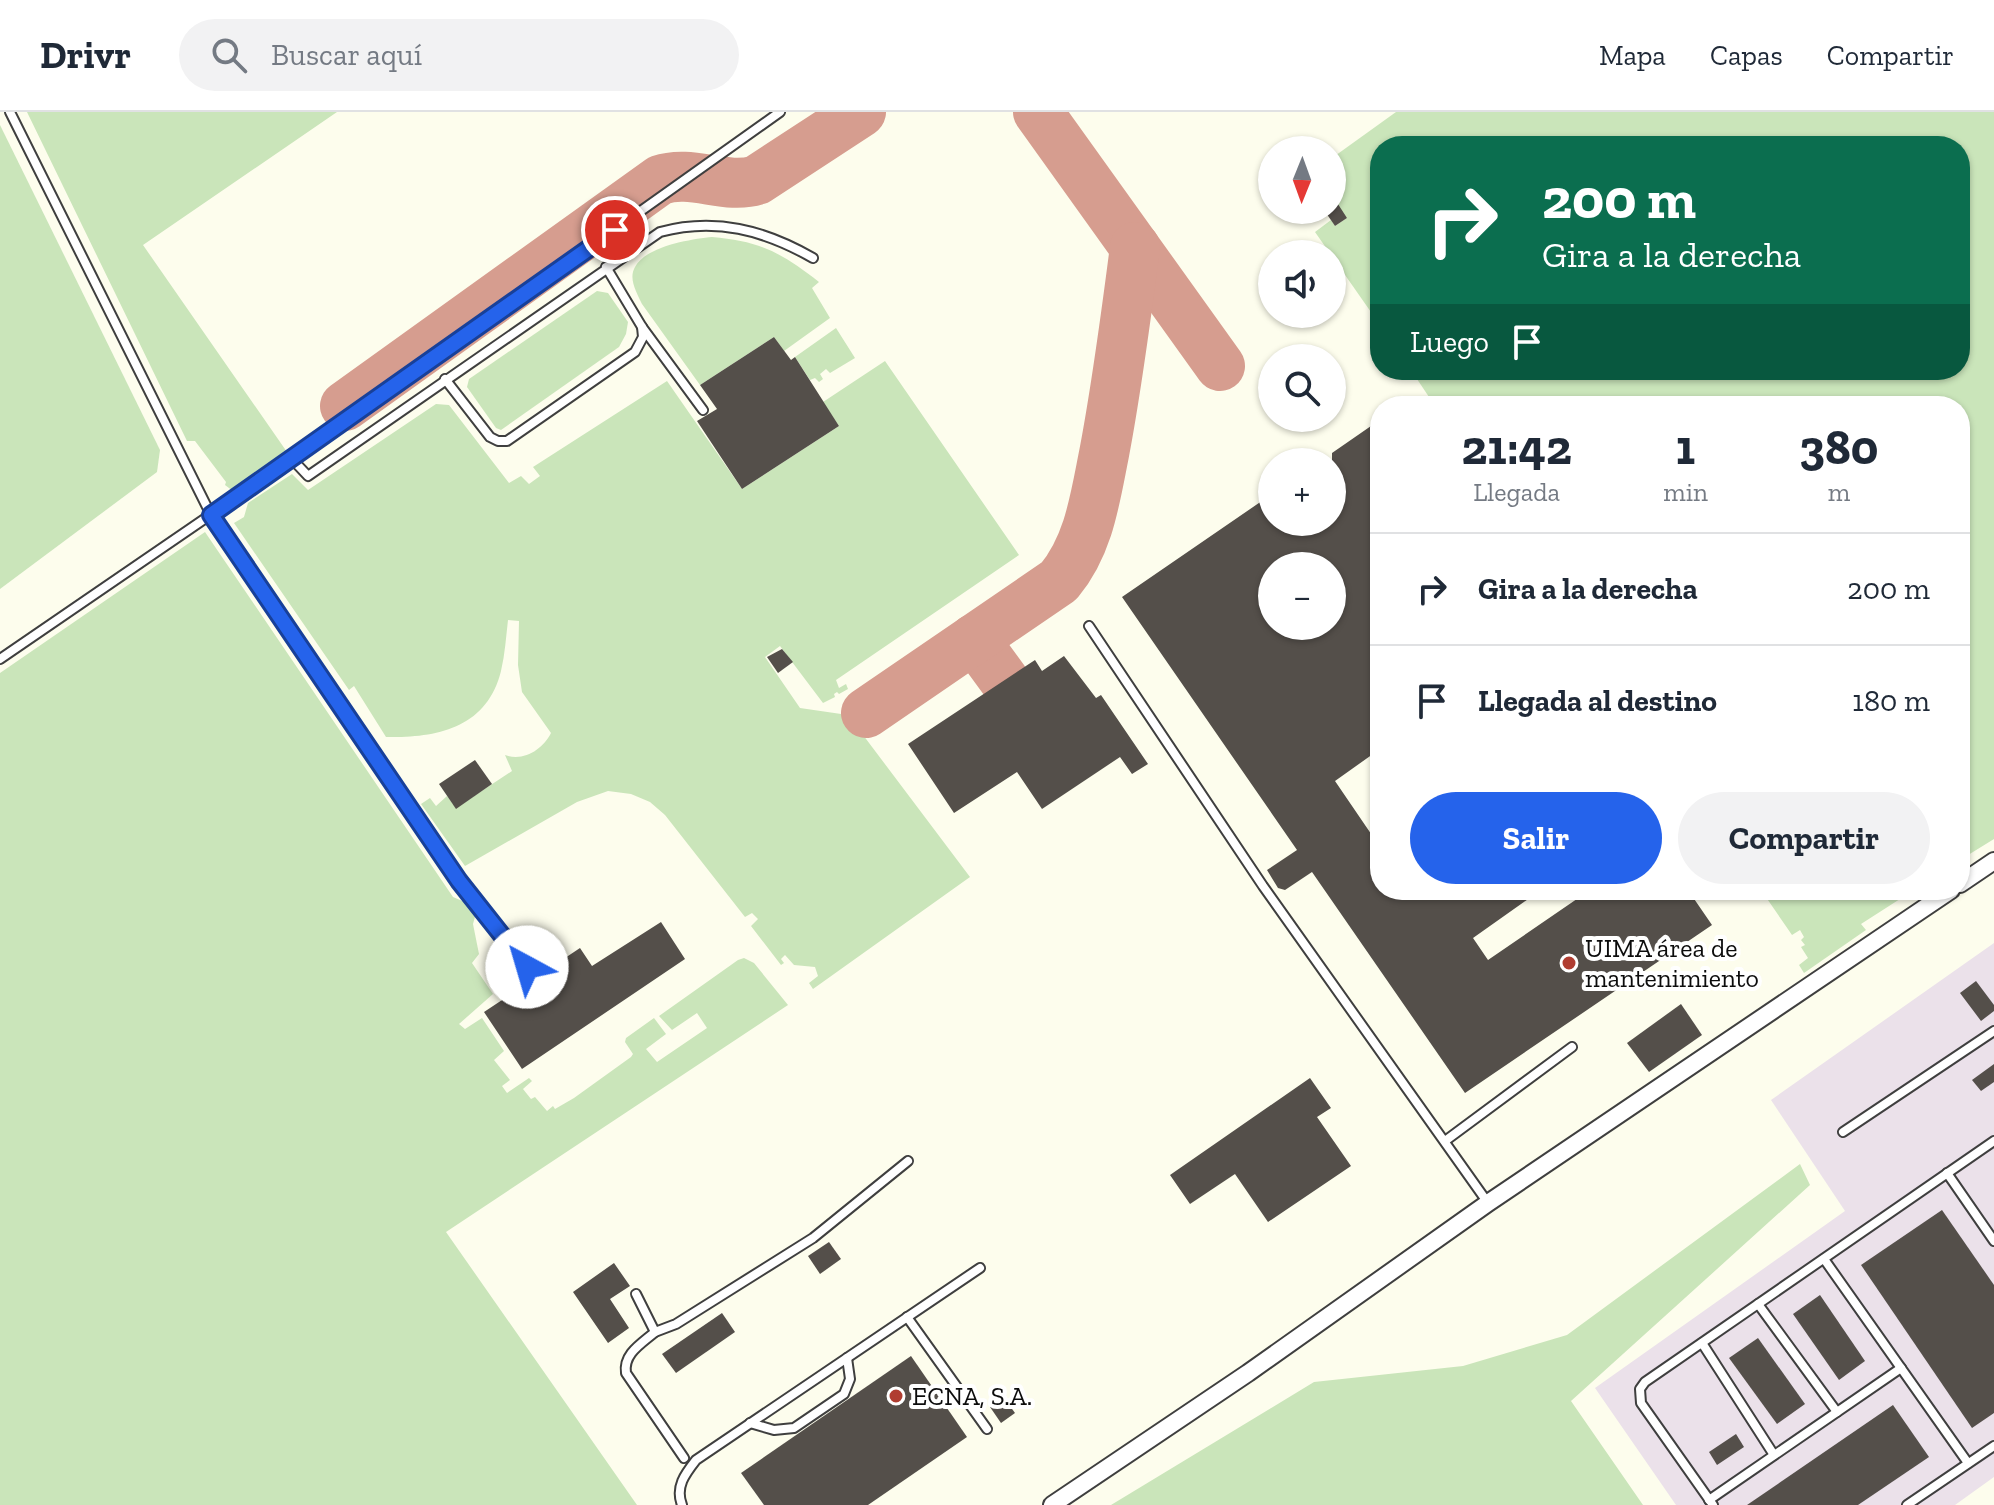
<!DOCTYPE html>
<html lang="es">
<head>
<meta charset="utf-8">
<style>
	:root { --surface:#fff; --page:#f2f2f3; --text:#1f2937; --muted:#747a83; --line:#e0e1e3; --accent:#2563eb }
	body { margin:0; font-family:"Zilla Slab",serif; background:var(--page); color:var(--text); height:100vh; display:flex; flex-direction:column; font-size:30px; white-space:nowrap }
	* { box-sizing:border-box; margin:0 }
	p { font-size:26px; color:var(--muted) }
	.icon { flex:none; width:44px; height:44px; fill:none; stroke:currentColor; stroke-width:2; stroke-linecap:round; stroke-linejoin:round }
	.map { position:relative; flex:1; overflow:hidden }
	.sheet { position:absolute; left:1370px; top:284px; width:600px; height:504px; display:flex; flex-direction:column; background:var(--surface); border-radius:32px; box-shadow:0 2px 6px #0004 }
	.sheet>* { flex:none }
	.hud { position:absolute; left:1370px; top:24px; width:600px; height:244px; border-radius:32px; box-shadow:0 2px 6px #0004; background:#0b6e4f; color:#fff; overflow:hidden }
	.needle { width:52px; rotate:181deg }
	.fabs { position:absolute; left:1258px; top:24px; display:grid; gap:16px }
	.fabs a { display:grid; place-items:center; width:88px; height:88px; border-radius:50%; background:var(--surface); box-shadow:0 2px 6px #0004; font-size:40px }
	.pin { position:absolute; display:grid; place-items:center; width:68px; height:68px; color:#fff; margin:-34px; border:4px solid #fff; border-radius:50%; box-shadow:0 2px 8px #0007 }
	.me { position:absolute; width:88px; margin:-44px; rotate:321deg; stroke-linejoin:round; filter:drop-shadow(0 0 6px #0008) }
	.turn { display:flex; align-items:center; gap:28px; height:168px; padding:0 40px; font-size:36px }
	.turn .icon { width:104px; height:104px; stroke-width:2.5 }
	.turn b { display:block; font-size:56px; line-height:68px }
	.then { display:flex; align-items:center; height:76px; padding:0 40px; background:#0003; gap:16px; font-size:30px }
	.eta { display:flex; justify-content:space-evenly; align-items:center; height:136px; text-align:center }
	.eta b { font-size:48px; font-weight:700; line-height:56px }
	.primary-button { display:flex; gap:16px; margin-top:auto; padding:16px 40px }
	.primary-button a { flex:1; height:92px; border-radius:48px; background:var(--accent); color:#fff; font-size:32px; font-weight:700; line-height:92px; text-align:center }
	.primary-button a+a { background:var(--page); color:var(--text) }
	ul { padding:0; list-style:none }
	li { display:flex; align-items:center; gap:24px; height:112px; padding:0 40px; border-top:2px solid var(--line) }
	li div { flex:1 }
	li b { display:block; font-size:30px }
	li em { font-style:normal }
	header { display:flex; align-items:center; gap:48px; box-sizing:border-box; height:112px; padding:0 40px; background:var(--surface); border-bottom:2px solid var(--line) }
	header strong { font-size:38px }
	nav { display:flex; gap:44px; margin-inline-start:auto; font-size:28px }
	.search { width:560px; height:72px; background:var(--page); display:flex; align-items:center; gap:20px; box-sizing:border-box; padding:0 28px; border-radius:44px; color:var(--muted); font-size:30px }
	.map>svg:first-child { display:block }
	.industrial { fill:#ebe1ea }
	.green { fill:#cae5ba }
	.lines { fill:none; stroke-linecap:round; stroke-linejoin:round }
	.taxiway { stroke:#d69d8f; stroke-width:50 }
	.building { fill:#544f4a; fill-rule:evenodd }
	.lane-casing { stroke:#3f3f3f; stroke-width:12 }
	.street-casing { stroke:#3f3f3f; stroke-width:20 }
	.lane { stroke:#fff; stroke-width:8 }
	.street { stroke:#fff; stroke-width:16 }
	.route-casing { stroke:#184099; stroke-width:20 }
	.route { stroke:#2563eb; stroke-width:14 }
	.poi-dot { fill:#b03d31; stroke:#fff; stroke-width:3 }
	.labels { text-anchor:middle; stroke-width:8; stroke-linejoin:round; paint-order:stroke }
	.poi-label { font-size:26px; fill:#0c0c0c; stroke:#fff; text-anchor:start }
</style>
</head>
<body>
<header>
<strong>Drivr</strong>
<div class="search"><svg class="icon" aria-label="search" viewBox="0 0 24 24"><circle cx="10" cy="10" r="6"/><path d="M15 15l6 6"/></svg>Buscar aquí</div>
<nav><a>Mapa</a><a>Capas</a><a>Compartir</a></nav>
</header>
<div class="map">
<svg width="1994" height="1393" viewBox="0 0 1994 1393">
	<rect width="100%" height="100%" fill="#fdfded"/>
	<polygon class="industrial" points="1994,831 1994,1365 1955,1393 1676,1393 1595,1276 1845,1099 1771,988"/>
	<g class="green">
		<polygon points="27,0 337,0 143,133 287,340 233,379 225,373 226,370 195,329 187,329"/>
		<polygon points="1396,0 1994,0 1994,727 1960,748 1960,294 1435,294 1411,258 1960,258 1960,34 1380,34 1380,213 1315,120 1331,108 1335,114 1347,106 1332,92 1332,46"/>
		<polygon points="0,13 160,338 157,360 0,477"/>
		<path d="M712 125C760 129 782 141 819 170L812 176 830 206 784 239 774 225 700 273 642 192C637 181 628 167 635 155 646 134 692 127 712 125Z"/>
		<polygon points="597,179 608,181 628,210 626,222 619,235 501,318 496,316 467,275 469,267"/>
		<polygon points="836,216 855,246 830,261 826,257 820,262 823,267 819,270 815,266 810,268 795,245"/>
		<path d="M885 249 1019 443 836 568 839 576 846 572 848 577 839 582 837 580 834 582 835 585 823 591 780 534 765 545 800 596 848 603 970 765 813 877 809 871 818 864 815 855 794 853 785 843 781 847 784 851 781 853 751 814 758 807 752 801 745 805 665 703 650 690 631 682 608 679 577 690 465 754 421 692 430 686 436 694 447 684 456 696 512 659 505 643C524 650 543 637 551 621L522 580 518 553 519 509 508 508C506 525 505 542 501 559 487 616 437 626 386 625L354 574 349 578 234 411 244 405 248 391 292 362 308 378 436 292 449 293 509 371 521 364 529 372 540 364 533 355 667 269 742 377 839 314 823 290Z"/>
		<polygon points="205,420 453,785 467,791 476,801 473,812 479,842 472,851 493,882 459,912 465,917 482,906 504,939 494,948 510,968 502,974 507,981 529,966 532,969 523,977 531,987 535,985 547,999 553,994 555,997 574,986 631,945 633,942 625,930 626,926 654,906 666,922 646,937 657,950 707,916 697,901 672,918 659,904 738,848 744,846 754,851 788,893 446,1120 637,1393 0,1393 0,561"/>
		<polygon points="1761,778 1914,778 1861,812 1866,818 1804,861 1799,853 1808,846 1801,835 1805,833 1801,828 1804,825 1800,818 1792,823"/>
		<polygon points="1800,1052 1810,1073 1571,1289 1643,1393 1111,1393 1314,1270 1463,1254 1567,1223"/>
	</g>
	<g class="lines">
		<g class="taxiway">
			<polyline points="1038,0 1220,254"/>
			<path d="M345 294 660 68C692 57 725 78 757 68L861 0"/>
			<polyline points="974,527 1004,568"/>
			<path d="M866 601 1059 469C1089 433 1095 387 1104 342 1117 274 1126 205 1135 135"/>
		</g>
	</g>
	<g class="building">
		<polygon points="1336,89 1347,106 1335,114 1324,98 1332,98 1332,92"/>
		<polygon points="774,225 791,248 795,245 839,314 742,377 697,309 717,297 700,273"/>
		<path d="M1371 314 1380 327V637L1335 669 1380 735V778H1541L1473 826 1488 848 1590 778H1688L1712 813 1465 981 1312 760 1285 778 1278 776 1267 758 1297 738 1122 485 1272 382V410H1332V341ZM1272 454H1332V514H1272Z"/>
		<polygon points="782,537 793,550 778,561 767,545"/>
		<polygon points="1064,544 1096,586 1101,583 1148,652 1132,662 1120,645 1042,697 1017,660 954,701 908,632 1035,548 1042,559"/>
		<polygon points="475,648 492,672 456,697 439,672"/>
		<polygon points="661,810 685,847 522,957 484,900 580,836 592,854"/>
		<polygon points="1976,869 1994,893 1994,899 1981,909 1960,881"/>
		<polygon points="1681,892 1702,923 1649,960 1627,931"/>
		<polygon points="1994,952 1994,970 1981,979 1972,968"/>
		<polygon points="1310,966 1331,996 1317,1005 1351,1054 1268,1110 1235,1062 1190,1092 1170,1063"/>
		<polygon points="1942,1098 1994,1173 1994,1301 1972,1316 1861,1153"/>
		<polygon points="829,1130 841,1147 820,1162 808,1144"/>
		<polygon points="614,1151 630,1174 610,1187 629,1216 608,1231 573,1180"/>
		<polygon points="1820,1183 1865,1249 1839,1268 1793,1202"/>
		<polygon points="722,1201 735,1220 676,1261 662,1242"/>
		<polygon points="1758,1226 1805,1292 1777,1312 1729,1246"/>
		<polygon points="911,1244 967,1325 868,1393 764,1393 741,1361"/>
		<polygon points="1004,1286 1015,1301 1001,1311 990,1295"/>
		<polygon points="1893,1293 1929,1345 1858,1393 1747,1393"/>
		<polygon points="1736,1322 1744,1335 1717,1353 1709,1340"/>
	</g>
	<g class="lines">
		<defs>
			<g id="lane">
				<polyline points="10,0 211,403 459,769 527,855"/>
				<polyline points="606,155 642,215 703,298"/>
				<polyline points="445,267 490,325 498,329 507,329 635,240 643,225 642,215"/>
				<path d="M292 347 308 364 660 120C715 105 764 118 813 146"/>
				<polyline points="1089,514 1263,774 1488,1091"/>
				<polyline points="0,547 292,347 780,0"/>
				<polyline points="1843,1020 1994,919"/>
				<polyline points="1445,1029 1572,935"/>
				<polyline points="1947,1061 1994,1129"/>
				<polyline points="1824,1147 1968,1351"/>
				<path d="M636 1182 655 1220C641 1232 623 1242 626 1261L684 1346"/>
				<polyline points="1758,1192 1837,1300"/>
				<polyline points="907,1205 987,1317"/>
				<polyline points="655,1220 676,1212 813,1126 908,1049"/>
				<polyline points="1702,1231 1774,1343"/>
				<polyline points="750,1311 774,1318 794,1316 844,1282 850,1267 847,1246"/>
				<polyline points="1709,1388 1901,1256"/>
				<path d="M682 1393C675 1375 685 1362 696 1348L980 1156"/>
				<polyline points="1713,1393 1641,1291 1640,1277 1645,1270 1994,1029"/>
				<polyline points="1907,1393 1994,1334"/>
			</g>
			<g id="street">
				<polyline points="1960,772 1994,749"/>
				<polyline points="1052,1393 1248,1261 1488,1091 1951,778"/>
			</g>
		</defs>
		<use href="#lane" class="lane-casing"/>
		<use href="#street" class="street-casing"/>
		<use href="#lane" class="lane"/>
		<use href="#street" class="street"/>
	</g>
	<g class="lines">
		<defs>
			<polyline id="route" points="527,855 459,769 211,403 615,118"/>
		</defs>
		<use href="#route" class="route-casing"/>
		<use href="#route" class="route"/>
	</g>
	<g class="poi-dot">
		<circle cx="1569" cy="851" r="8"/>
		<circle cx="896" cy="1284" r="8"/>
	</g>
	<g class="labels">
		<g class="poi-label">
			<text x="1585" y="845">UIMA área de<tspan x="1585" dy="30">mantenimiento</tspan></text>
			<text x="912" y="1293">ECNA, S.A.</text>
		</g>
	</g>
</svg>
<div class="fabs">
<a><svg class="needle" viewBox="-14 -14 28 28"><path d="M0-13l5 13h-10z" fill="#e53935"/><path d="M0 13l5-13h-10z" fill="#747a83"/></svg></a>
<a><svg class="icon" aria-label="sound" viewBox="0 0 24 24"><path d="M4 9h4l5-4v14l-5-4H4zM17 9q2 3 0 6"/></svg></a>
<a><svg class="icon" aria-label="search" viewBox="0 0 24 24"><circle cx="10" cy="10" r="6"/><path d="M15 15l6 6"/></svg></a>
<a>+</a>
<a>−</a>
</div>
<div class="pin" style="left:615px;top:118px;background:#d93025"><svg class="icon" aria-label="arrive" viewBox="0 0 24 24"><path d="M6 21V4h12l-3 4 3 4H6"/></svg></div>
<svg class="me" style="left:527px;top:855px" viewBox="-20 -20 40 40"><circle r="19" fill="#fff"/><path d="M0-13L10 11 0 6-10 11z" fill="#2563eb"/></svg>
<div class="hud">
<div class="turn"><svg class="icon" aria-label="right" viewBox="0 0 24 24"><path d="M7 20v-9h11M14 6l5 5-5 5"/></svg><div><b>200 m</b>Gira a la derecha</div></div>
<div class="then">Luego<svg class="icon" aria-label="arrive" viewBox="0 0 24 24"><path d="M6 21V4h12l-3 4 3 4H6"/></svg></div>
</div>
<section class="sheet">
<div class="eta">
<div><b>21:42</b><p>Llegada</p></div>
<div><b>1</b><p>min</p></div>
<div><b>380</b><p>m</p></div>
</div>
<ul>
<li><svg class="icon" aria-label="right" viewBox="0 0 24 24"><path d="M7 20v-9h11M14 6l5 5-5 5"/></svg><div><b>Gira a la derecha</b></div><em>200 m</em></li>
<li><svg class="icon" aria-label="arrive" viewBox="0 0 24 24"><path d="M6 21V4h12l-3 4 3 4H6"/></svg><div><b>Llegada al destino</b></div><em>180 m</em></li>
</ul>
<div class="primary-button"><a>Salir</a><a>Compartir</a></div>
</section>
</div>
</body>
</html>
